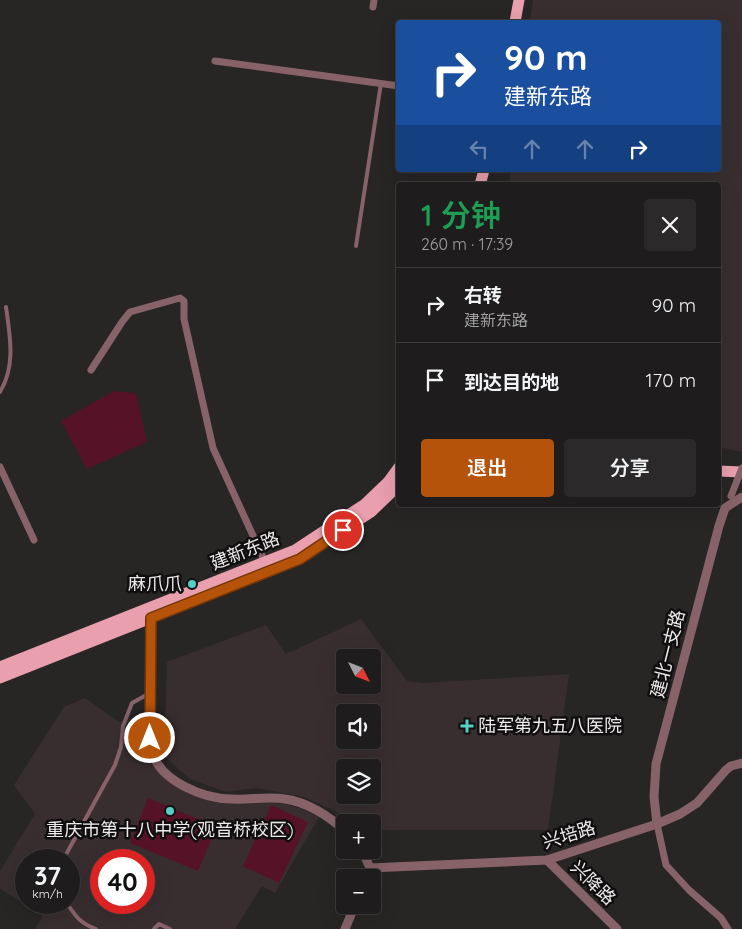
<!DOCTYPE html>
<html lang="zh">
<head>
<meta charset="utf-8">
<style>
	:root { --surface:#1e1c1c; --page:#2b2929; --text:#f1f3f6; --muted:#a1a1a3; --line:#3c3a3b; --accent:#b45309 }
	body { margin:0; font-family:Quicksand,"Noto Sans SC",sans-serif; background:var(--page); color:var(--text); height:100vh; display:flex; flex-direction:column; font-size:19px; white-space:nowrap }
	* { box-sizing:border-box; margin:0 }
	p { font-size:16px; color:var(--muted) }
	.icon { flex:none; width:28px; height:28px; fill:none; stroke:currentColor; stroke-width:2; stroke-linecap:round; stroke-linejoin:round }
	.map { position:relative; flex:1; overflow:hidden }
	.side { position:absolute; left:396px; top:182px; width:325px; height:325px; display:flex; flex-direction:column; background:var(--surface); border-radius:5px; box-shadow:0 5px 20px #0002,0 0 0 1px var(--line) }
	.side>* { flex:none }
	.hud { position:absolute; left:396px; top:20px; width:325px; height:152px; border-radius:5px; box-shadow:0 5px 20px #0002,0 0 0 1px var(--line); background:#1a4fa0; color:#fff; overflow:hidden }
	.needle { width:32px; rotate:132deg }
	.tools { position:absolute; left:336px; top:649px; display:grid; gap:10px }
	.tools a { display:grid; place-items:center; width:45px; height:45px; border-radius:5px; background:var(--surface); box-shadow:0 5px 20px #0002,0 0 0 1px var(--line); font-size:25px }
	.speed { position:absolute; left:15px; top:849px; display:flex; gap:10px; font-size:25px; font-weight:700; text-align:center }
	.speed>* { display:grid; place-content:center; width:65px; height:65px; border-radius:50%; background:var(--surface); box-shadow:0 5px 20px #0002,0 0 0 1px var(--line); line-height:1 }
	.speed small { font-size:12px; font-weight:400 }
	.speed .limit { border:8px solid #d22; background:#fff; color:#111 }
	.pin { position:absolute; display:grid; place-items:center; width:42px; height:42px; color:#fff; margin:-21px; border:2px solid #fff; border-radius:50%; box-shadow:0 1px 5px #0007 }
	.me { position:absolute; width:55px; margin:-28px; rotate:0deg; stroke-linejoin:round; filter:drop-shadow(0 0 4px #0008) }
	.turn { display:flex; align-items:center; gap:18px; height:105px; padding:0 25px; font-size:22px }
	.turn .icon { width:65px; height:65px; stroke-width:2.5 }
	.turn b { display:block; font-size:35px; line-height:42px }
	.lanes { display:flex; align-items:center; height:48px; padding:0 25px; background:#0003; justify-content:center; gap:25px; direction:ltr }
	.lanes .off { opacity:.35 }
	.round { display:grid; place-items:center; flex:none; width:52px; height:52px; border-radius:5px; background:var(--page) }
	.overview { display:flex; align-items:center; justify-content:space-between; height:85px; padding:0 25px }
	h1 { font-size:30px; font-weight:600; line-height:38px; color:#1e9e55 }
	.cta { display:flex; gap:10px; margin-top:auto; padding:10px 25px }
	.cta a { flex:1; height:58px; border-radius:5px; background:var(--accent); color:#fff; font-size:20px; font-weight:600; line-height:58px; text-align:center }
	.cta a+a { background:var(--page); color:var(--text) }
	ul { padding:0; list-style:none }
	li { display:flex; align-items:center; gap:15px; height:75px; padding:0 25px; border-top:1px solid var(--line) }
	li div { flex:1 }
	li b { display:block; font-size:19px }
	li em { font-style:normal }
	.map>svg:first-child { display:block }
	.built { fill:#382e30; fill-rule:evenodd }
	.green { fill:#561327 }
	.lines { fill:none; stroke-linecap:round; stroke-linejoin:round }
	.path { stroke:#8a8787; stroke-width:1; stroke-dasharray:2.5 4; stroke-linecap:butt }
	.service { stroke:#876269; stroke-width:4 }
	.minor { stroke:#876269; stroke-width:7 }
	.tertiary { stroke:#876269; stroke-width:9 }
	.primary { stroke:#e99fad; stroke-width:11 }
	.minor-bridge { stroke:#876269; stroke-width:7 }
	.route-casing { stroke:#753606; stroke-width:12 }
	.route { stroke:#b45309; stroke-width:9 }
	.poi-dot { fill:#56cec3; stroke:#100e0e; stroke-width:2 }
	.labels { text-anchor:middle; stroke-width:5; stroke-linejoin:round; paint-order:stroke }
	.street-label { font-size:18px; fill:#eceaea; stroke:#100e0e }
	.poi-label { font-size:18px; fill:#eceaea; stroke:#100e0e; text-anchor:end }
</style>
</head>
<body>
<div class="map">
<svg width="742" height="929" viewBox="0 0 742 929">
	<rect width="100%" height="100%" fill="#282525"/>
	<g class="built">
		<polygon points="533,0 742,0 742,452 719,447 719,185 509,185 511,170 719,170 719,22 530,22"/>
		<path d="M361 619 407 681 423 683 569 674 548 830H373L372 822H350L335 811 304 797 256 788 226 792 190 779 164 756 167 662 266 625 286 654ZM345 658H372V685H345ZM345 712H372V740H345ZM345 768H372V795H345Z"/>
		<path d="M85 698 119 722 146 713 148 752 152 765 169 783 203 798 286 804 302 809 319 817 275 893 262 886 235 929H35L43 915 0 889V871L35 814 14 785 64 707ZM26 860H69V902H26ZM101 860H144V902H101Z"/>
	</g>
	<g class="green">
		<polygon points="114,391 134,393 137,397 147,442 87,469 61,421"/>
		<polygon points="148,798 217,827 198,871 130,843"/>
		<polygon points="271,805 308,822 279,883 243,866"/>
	</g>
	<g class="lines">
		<polyline class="path" points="719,489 725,488"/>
		<g class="service">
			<polyline points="356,246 381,83"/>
			<path d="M0 392C16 366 10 336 6 307"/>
			<polyline points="63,860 115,765 121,747 123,726 132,703 150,693"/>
			<path d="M66 902C76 917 80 923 96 929"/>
			<polyline points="154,929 159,924 170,929"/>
		</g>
		<g class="minor">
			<polyline points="373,7 374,0"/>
			<polyline points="215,61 399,86"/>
			<polyline points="91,370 122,322 130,312 180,298 184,301 184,319 213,448 265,562"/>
			<polyline points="0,467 34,540"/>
			<polyline points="657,824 666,865 689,890 721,918 728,929"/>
		</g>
		<g class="tertiary">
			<path d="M151 614C151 644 150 675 150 705 150 720 149 736 152 751 159 781 204 799 232 799 250 800 267 796 285 799 307 802 329 816 345 831"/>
			<polyline points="657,824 654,797 656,764 719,526 725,508 742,497"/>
			<polyline points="362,850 370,868 547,860 657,824 680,814 697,803 726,770 731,766 742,763"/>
			<polyline points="547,860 617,929"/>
			<polyline points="366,878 370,868"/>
			<polyline points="345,929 355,905"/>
		</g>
		<g class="primary">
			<polyline points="515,22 519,0"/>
			<polyline points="480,185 484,170"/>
			<polyline points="719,471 742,472"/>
			<polyline points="0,667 295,550 365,504 388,482 399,467"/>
			<polyline points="0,678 300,559 371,512 399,485"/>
		</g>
		<polyline class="minor-bridge" points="731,496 742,468"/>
	</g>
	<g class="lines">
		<defs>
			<polyline id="route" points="150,738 151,618 300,559 343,530"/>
		</defs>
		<use href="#route" class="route-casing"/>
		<use href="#route" class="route"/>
	</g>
	<g class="poi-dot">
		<circle cx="192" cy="584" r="5"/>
		<path d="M464.5 718.5h5v5h5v5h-5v5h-5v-5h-5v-5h5z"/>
		<circle cx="170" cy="811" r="5"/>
	</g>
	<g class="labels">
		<g class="street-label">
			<text transform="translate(245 551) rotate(-22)" y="6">建新东路</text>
			<text transform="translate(668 654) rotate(-76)" y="6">建北一支路</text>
			<text transform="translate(569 835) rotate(-17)" y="6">兴培路</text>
			<text transform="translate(593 883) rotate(44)" y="6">兴降路</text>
		</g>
		<g class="poi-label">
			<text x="182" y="590">麻爪爪</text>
			<text x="478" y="732" text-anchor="start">陆军第九五八医院</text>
			<text x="170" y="836" text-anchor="middle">重庆市第十八中学(观音桥校区)</text>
		</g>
	</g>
</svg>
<div class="tools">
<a><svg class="needle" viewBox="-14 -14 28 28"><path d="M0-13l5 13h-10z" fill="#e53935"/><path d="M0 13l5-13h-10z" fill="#a1a1a3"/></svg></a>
<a><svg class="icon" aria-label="sound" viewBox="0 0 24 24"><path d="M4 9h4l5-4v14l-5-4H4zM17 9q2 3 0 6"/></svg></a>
<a><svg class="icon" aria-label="layers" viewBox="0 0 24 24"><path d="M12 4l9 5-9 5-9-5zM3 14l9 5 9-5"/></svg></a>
<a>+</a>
<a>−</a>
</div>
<div class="speed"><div>37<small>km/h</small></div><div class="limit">40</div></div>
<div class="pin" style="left:343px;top:530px;background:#d93025"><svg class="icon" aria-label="arrive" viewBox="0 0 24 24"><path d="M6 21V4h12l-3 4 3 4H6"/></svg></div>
<svg class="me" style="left:150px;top:738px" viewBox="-20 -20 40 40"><circle r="17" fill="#b45309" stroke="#fff" stroke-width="3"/><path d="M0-11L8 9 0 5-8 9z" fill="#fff"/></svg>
<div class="hud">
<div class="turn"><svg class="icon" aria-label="right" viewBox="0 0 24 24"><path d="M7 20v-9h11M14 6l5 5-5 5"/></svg><div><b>90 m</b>建新东路</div></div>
<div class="lanes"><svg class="icon off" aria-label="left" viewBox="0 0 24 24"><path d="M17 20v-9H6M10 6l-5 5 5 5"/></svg><svg class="icon off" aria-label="ahead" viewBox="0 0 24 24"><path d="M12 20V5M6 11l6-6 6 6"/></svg><svg class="icon off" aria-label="ahead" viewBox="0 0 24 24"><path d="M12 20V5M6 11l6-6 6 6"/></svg><svg class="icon" aria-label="right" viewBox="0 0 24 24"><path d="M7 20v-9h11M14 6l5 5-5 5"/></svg></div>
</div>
<section class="side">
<div class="overview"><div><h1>1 分钟</h1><p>260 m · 17:39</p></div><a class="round"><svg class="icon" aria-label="close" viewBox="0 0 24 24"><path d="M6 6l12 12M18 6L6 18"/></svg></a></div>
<ul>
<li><svg class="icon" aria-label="right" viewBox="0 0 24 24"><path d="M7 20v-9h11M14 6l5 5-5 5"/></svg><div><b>右转</b><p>建新东路</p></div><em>90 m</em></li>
<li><svg class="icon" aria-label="arrive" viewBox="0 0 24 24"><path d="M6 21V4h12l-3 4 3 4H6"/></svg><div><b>到达目的地</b></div><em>170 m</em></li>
</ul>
<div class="cta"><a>退出</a><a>分享</a></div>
</section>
</div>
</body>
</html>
